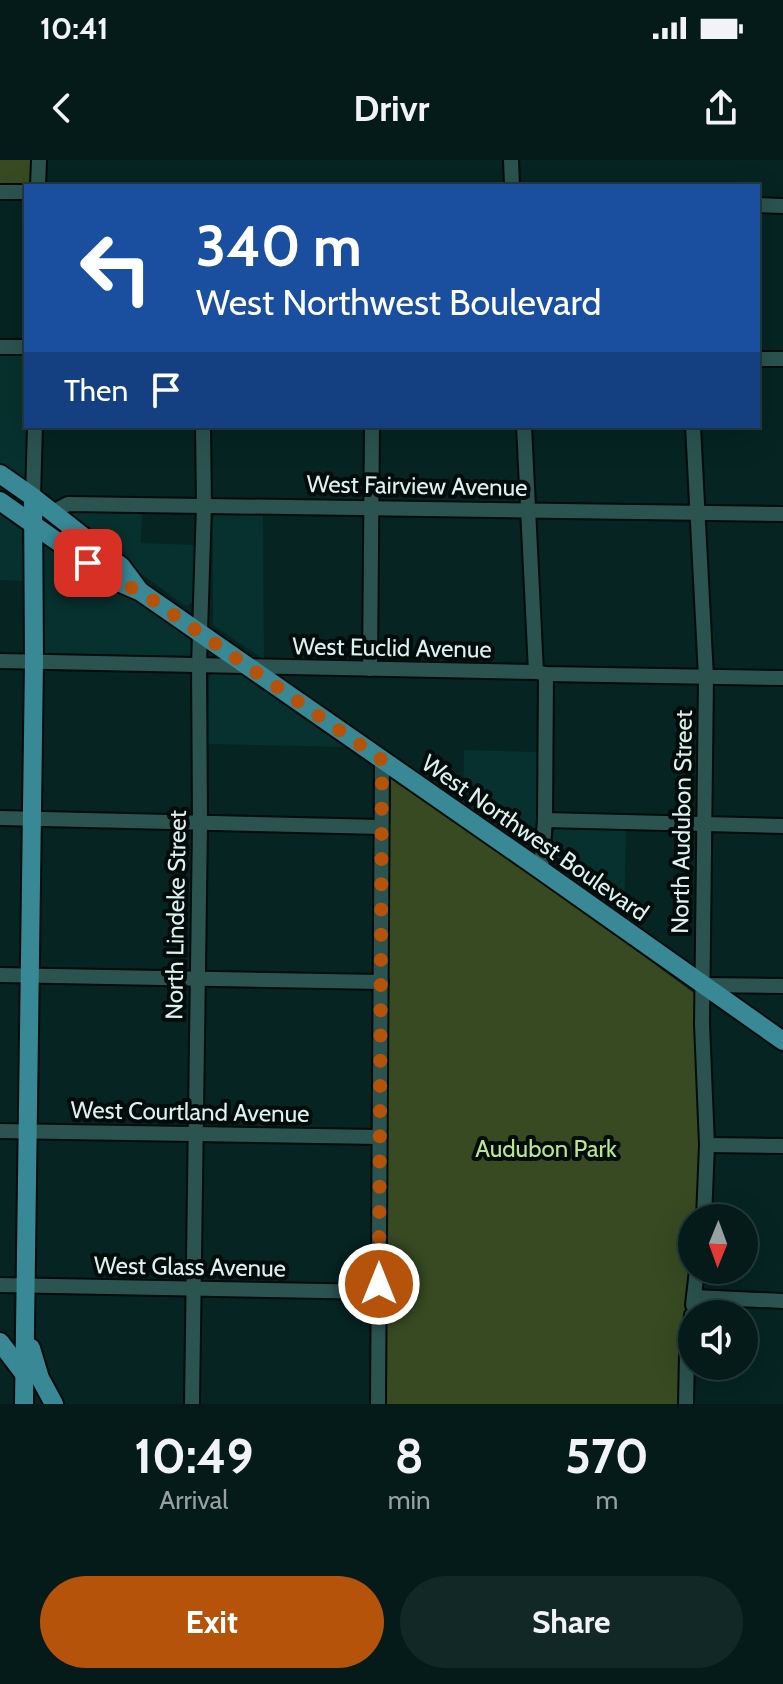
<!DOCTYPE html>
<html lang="en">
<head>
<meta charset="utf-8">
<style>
	:root { --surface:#041b1a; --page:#122827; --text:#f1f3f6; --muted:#97a1a2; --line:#253939; --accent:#b45309 }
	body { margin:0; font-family:Cabin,sans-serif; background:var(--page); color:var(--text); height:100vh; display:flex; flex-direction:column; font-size:30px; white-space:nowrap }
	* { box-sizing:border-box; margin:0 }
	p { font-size:26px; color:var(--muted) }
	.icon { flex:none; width:44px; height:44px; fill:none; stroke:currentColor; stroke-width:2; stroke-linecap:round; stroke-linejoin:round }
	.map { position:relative; height:1244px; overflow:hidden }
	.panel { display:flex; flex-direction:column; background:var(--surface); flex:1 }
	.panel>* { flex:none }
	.hud { position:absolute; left:24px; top:24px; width:736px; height:244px; border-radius:0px; box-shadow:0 8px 32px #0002,0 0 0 2px var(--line); background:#1a4fa0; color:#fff; overflow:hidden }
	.needle { width:52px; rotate:181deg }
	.controls { position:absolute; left:678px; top:1044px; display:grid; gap:16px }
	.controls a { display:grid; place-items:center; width:80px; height:80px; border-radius:50%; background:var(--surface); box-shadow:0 8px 32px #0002,0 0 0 2px var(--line); font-size:40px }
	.pin { position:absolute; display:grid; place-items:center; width:68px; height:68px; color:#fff; margin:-34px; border-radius:16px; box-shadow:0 4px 12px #0006 }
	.me { position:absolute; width:88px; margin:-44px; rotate:0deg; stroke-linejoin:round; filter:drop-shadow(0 0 6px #0008) }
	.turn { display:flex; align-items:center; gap:28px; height:168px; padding:0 40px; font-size:36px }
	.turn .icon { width:104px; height:104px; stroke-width:2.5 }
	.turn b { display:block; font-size:56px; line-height:68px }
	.then { display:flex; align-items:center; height:76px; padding:0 40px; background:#0003; gap:16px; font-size:30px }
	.eta { display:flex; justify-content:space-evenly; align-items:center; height:136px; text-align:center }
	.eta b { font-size:48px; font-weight:700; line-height:56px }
	.action { display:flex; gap:16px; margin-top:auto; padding:16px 40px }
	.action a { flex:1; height:92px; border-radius:48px; background:var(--accent); color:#fff; font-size:32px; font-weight:700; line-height:92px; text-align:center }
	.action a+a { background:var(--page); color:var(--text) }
	.status { display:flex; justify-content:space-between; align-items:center; height:56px; padding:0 40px; background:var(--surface); direction:ltr }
	.status svg { height:22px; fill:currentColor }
	header { display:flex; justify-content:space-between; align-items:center; height:104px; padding:0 40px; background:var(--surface); font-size:36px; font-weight:700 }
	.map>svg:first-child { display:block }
	.built { fill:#07312e }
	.green { fill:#374a22 }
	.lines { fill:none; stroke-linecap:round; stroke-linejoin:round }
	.minor-casing { stroke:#000c0b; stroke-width:18 }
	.major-casing { stroke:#000c0b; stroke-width:22 }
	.minor { stroke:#2b534f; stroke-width:14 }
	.major { stroke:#388896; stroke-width:18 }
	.route { stroke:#b45309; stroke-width:14; stroke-dasharray:0 25.2 }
	.labels { text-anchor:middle; stroke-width:8; stroke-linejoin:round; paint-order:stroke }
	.street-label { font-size:24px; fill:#dcf2ef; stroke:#000c0a }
	.park-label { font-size:24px; fill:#b9e58d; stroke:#000c0a }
</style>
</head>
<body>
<div class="status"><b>10:41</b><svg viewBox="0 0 49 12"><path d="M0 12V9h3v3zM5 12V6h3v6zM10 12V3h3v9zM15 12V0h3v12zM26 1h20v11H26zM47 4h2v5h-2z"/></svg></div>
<header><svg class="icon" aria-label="back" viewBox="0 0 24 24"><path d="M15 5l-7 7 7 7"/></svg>Drivr<svg class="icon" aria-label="share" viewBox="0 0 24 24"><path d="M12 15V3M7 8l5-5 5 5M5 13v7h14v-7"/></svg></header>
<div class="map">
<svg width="783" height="1244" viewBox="0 0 783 1244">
	<rect width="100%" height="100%" fill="#052422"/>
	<g class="built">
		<polygon points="0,195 26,196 26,266 29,266 28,314 23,319 19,318 0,305"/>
		<polygon points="0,348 25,366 28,421 0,420"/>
		<polygon points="75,350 142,352 141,383 195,385 192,443 187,446 184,445 73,364 69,356"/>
		<polygon points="219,353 263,353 264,500 213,465 213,359 215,355"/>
		<polygon points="48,384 52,385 194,481 194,496 192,498 46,495 42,493 42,389"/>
		<polygon points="214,513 240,514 345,587 208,584 209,519 210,515"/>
		<polygon points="464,590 539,592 537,676 535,682 530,685 524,685 463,643"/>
		<polygon points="554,668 626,670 624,754 553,703 551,694"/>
	</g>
	<g class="green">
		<polygon points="0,0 33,0 31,22 25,25 0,25"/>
		<polygon points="391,618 536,717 694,833 697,837 696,898 702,984 700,1058 692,1058 692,1110 683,1244 386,1244 387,821"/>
	</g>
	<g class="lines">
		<defs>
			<g id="minor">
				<polyline points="511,0 512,26"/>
				<polyline points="38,26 39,0"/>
				<polyline points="0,32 26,32"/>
				<polyline points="758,45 783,46"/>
				<polyline points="0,187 26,187"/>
				<polyline points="758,199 783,199"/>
				<polyline points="524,266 536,512"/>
				<polyline points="693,266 706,517 702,864 707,985 704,1058"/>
				<polyline points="33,337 35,266"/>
				<polyline points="53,352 68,344 783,354"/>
				<polyline points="0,501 536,512 546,514 783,518"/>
				<polyline points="370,509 372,266"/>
				<polyline points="0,658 381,667"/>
				<polyline points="545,660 783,666"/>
				<polyline points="541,710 545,660 546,514"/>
				<polyline points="0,815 381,822"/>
				<polyline points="703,825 783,826"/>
				<polyline points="0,971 379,977"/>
				<polyline points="707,985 783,986"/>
				<polyline points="0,1125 379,1132"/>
				<polyline points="694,1137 783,1141"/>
				<polyline points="693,1145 697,1110"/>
				<polyline points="192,1244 200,663 199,505 204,345 203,266"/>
				<polyline points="378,1244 382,600"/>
				<polyline points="686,1244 687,1194 692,1155"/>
			</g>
			<g id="major">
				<polyline points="0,314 33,337 121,406 139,430"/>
				<polyline points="0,341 109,418 141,432 541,710 783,881"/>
				<polyline points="0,1182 25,1215"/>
				<polyline points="31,1188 40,1218 54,1244"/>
				<polyline points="24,1244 34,501 33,337"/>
			</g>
		</defs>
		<use href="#minor" class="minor-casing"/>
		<use href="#major" class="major-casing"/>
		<use href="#minor" class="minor"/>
		<use href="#major" class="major"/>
	</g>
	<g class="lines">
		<polyline class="route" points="88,403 109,418 141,432 382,600 379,1124"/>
	</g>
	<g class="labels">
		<g class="street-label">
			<text transform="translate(417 326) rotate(1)" y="8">West Fairview Avenue</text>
			<text transform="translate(392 488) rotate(1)" y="8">West Euclid Avenue</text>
			<text transform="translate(682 662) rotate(-89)" y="8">North Audubon Street</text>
			<text transform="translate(535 678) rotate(35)" y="8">West Northwest Boulevard</text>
			<text transform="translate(176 755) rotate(-89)" y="8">North Lindeke Street</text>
			<text transform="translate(190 952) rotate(1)" y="8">West Courtland Avenue</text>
			<text transform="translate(190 1107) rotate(1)" y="8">West Glass Avenue</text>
		</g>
		<g class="park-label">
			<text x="546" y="997">Audubon Park</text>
		</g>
	</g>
</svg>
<div class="controls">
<a><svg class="needle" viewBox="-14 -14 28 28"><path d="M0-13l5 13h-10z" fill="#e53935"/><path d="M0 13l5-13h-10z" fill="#97a1a2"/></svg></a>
<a><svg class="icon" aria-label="sound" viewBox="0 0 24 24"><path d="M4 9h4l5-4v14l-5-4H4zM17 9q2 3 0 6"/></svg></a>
</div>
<div class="pin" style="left:88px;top:403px;background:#d93025"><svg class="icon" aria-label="arrive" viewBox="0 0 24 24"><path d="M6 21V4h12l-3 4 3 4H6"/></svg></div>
<svg class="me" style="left:379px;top:1124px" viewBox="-20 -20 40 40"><circle r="17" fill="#b45309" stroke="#fff" stroke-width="3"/><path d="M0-11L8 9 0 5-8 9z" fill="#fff"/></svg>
<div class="hud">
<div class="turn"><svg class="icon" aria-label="left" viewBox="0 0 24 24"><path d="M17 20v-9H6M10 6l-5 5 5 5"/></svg><div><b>340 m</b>West Northwest Boulevard</div></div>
<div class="then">Then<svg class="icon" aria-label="arrive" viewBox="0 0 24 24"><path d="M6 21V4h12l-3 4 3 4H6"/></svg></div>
</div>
</div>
<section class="panel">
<div class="eta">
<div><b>10:49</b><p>Arrival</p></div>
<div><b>8</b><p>min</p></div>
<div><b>570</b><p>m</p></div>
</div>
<div class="action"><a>Exit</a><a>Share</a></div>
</section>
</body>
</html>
